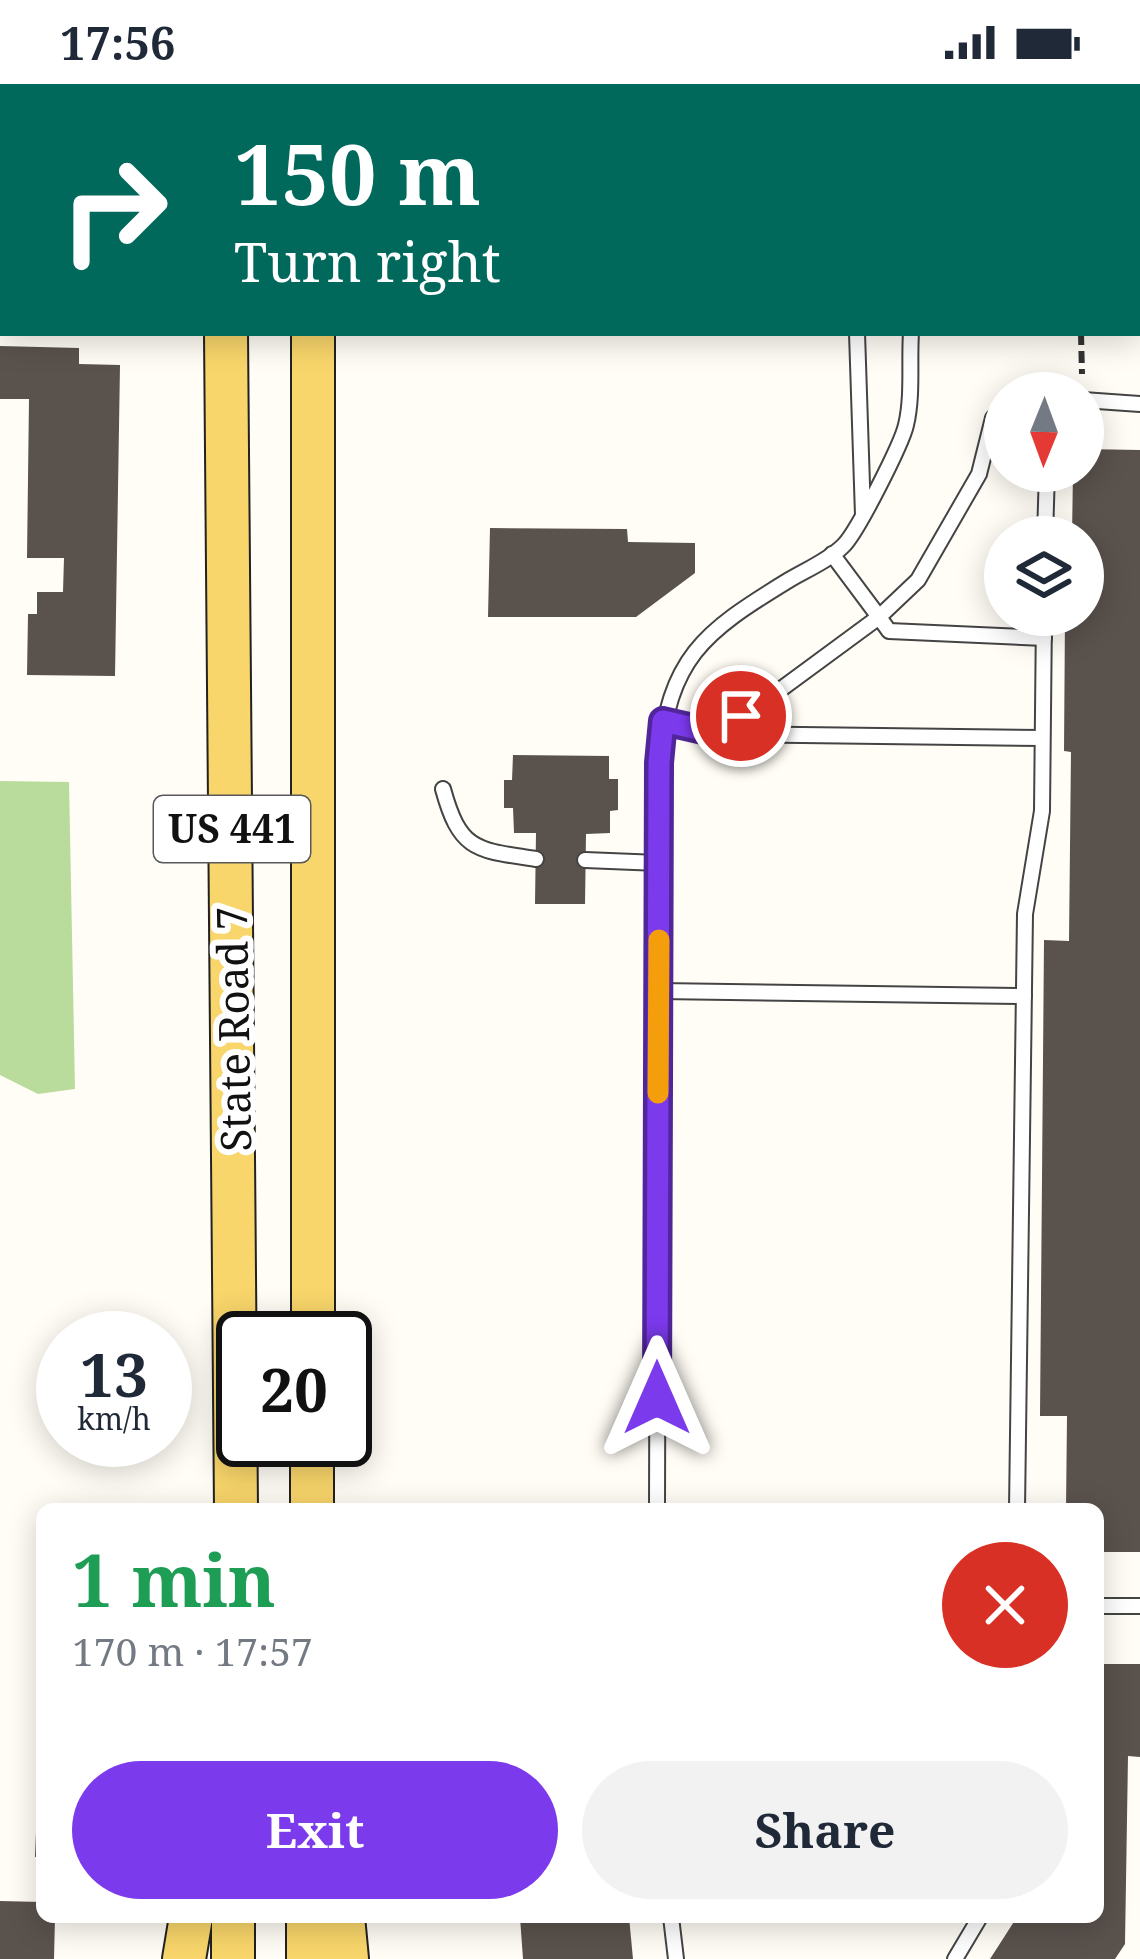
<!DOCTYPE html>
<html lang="en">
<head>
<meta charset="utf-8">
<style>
	:root { --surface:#fff; --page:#f2f2f3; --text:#1f2937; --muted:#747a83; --accent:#7c3aed }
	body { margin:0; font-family:"Noto Serif",serif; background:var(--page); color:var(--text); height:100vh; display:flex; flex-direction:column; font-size:45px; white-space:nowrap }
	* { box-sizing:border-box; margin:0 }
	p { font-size:39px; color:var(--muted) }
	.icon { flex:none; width:66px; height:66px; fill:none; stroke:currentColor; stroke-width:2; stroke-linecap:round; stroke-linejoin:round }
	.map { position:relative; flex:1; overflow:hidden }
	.side { position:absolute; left:36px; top:1419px; width:1068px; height:420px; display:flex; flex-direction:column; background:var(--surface); border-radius:18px; box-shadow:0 6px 30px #0003 }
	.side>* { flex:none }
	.banner { position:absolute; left:0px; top:0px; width:1140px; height:252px; box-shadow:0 6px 30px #0003; background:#00695c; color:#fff; overflow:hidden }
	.needle { width:78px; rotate:181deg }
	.tools { position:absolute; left:984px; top:288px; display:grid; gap:24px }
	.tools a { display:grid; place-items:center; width:120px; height:120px; border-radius:50%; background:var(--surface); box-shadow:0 6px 30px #0003; font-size:60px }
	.speed { position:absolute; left:36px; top:1227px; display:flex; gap:24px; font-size:60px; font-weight:700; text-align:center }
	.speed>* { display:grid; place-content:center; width:156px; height:156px; border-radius:50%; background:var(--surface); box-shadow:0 6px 30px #0003; line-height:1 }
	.speed small { font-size:30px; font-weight:400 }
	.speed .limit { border:6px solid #111; border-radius:18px; background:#fff; color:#111 }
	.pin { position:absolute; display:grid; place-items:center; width:102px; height:102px; color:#fff; margin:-51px; border:6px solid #fff; border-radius:50%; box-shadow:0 3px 12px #0007 }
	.me { position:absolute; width:132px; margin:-66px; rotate:0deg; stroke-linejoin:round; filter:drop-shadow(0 0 9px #0008) }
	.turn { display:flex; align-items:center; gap:42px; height:252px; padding:0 36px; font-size:54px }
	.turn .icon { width:156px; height:156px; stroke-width:2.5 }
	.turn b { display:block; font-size:84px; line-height:102px }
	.round { display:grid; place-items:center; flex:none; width:126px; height:126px; border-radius:63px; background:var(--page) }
	.overview { display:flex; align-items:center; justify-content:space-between; height:204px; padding:0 36px }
	h1 { font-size:72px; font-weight:700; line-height:90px; color:#1e9e55 }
	.primary-button { display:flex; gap:24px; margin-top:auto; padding:24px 36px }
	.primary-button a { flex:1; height:138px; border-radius:72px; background:var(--accent); color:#fff; font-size:48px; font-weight:700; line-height:138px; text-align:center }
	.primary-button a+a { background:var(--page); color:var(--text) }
	.status { display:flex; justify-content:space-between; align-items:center; height:84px; padding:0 60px; background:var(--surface); direction:ltr }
	.status svg { height:33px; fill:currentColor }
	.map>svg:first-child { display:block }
	.forest { fill:#b9dc9c }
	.building { fill:#5a524d }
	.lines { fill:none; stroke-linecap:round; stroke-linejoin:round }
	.service-casing { stroke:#444; stroke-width:18 }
	.tertiary-casing { stroke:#444; stroke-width:38 }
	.primary-casing { stroke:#222; stroke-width:46 }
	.path { stroke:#333; stroke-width:6; stroke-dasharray:12 6; stroke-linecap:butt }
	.service { stroke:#fff; stroke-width:14 }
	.tertiary { stroke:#fff; stroke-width:33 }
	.primary { stroke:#f9d66b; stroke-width:42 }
	.route-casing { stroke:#51269a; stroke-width:30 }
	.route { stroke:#7c3aed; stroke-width:21 }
	.slow { stroke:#f59e0b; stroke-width:21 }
	.labels { text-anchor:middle; stroke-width:12; stroke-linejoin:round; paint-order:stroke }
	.shield { fill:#fff; stroke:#585858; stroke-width:3 }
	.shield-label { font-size:39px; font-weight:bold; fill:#111 }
	.street-label { font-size:42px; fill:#111; stroke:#fff }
</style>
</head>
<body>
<div class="status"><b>17:56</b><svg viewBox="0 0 49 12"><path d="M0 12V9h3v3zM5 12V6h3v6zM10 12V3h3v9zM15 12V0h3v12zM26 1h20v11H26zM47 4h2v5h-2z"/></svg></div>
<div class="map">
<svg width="1140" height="1875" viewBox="0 0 1140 1875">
	<rect width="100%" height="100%" fill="#fffdf5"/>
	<polygon class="forest" points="0,697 69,698 75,1005 38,1010 0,991"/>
	<g class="building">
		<polygon points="0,262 79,264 79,280 120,281 115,592 27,591 28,530 37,530 37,508 63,508 64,474 27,474 29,315 0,315"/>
		<polygon points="1083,365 1140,366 1140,1468 1098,1468 1098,1425 1066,1425 1067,1332 1040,1332 1044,856 1069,857 1071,668 1064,667 1065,531 1083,531 1083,453 1072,453 1073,387 1083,387"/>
		<polygon points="490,444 627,445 628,458 695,459 695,489 636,533 488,533"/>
		<polygon points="513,671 609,672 609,695 618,695 618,726 610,727 610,749 586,750 585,820 535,820 536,749 514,749 513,724 504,724 504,696 512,696"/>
		<polygon points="1098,1580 1140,1580 1140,1673 1128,1672 1125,1860 1115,1875 990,1875 1017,1833 1098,1833"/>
		<polygon points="38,1699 42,1699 42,1773 35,1773"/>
		<polygon points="0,1817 42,1818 42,1833 55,1833 54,1875 0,1875"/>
		<polygon points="520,1833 629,1833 633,1875 523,1875"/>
	</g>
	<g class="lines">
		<defs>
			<g id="service">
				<polyline points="76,3 76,0"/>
				<polyline points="735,3 735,0"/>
				<polyline points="0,36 3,36"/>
				<polyline points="857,249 863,431"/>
				<polyline points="1083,316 1140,320"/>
				<polyline points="1045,453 1047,387"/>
				<polyline points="832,470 879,533 918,496 979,390 993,334 1005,321"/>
				<polyline points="663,637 720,650 879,533 889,547 1044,554"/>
				<polyline points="720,650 1042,654"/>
				<path d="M443 705C460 767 476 766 536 775"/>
				<polyline points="585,776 659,779"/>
				<polyline points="659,907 1024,912"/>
				<path d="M657 1425 659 679C669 574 702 549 789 496 806 486 829 476 843 462 857 449 902 359 906 341 913 312 909 278 911 249"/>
				<polyline points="1017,1425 1025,830 1042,727 1044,531"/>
				<polyline points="1098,1522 1140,1522"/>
				<polyline points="671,1833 676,1875"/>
				<polyline points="955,1875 980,1833"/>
			</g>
			<g id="tertiary">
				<polyline points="0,137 3,137"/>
				<polyline points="1137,152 1140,152"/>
				<polyline points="0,205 3,205"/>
				<polyline points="1137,224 1140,224"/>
			</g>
			<g id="primary">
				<polyline points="318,0 319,3"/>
				<polyline points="226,3 226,0"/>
				<polyline points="226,249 236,1425"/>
				<polyline points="313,1254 313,249"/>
				<polyline points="312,1425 312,1356"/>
				<polyline points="343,1833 347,1875"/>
				<polyline points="184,1875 191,1833"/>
				<polyline points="233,1875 233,1833"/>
				<polyline points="308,1875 308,1833"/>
			</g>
		</defs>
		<use href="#service" class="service-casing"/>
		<use href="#tertiary" class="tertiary-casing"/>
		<use href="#primary" class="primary-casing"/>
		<polyline class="path" points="1081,249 1082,290"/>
		<use href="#service" class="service"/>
		<use href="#tertiary" class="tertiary"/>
		<use href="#primary" class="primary"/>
	</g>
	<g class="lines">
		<defs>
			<polyline id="route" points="657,1314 659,679 663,637 720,650 741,632"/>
		</defs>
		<use href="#route" class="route-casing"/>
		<use href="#route" class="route"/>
		<polyline class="slow" points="658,1009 659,856"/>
	</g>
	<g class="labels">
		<rect class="shield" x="154" y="712" width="156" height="66" rx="9"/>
		<g class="shield-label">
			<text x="232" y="759">US 441</text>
		</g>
		<g class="street-label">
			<text transform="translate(234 945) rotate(-91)" y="15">State Road 7</text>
		</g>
	</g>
</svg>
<div class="tools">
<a><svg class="needle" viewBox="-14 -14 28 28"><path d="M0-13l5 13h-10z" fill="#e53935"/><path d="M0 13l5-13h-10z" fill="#747a83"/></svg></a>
<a><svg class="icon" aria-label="layers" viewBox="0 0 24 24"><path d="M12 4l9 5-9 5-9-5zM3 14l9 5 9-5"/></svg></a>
</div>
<div class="speed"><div>13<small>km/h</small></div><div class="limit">20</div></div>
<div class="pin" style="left:741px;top:632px;background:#d93025"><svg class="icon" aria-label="arrive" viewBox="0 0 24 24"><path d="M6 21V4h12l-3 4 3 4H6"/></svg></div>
<svg class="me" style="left:657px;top:1314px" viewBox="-20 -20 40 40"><path d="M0-17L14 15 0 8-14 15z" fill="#7c3aed" stroke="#fff" stroke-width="4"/></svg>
<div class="banner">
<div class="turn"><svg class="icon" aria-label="right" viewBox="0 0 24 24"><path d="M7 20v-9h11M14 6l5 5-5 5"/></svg><div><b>150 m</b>Turn right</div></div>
</div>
<section class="side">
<div class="overview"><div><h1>1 min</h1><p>170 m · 17:57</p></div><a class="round" style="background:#d93025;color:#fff"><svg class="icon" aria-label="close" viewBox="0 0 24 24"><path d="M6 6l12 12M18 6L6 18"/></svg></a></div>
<div class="primary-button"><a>Exit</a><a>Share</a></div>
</section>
</div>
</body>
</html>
